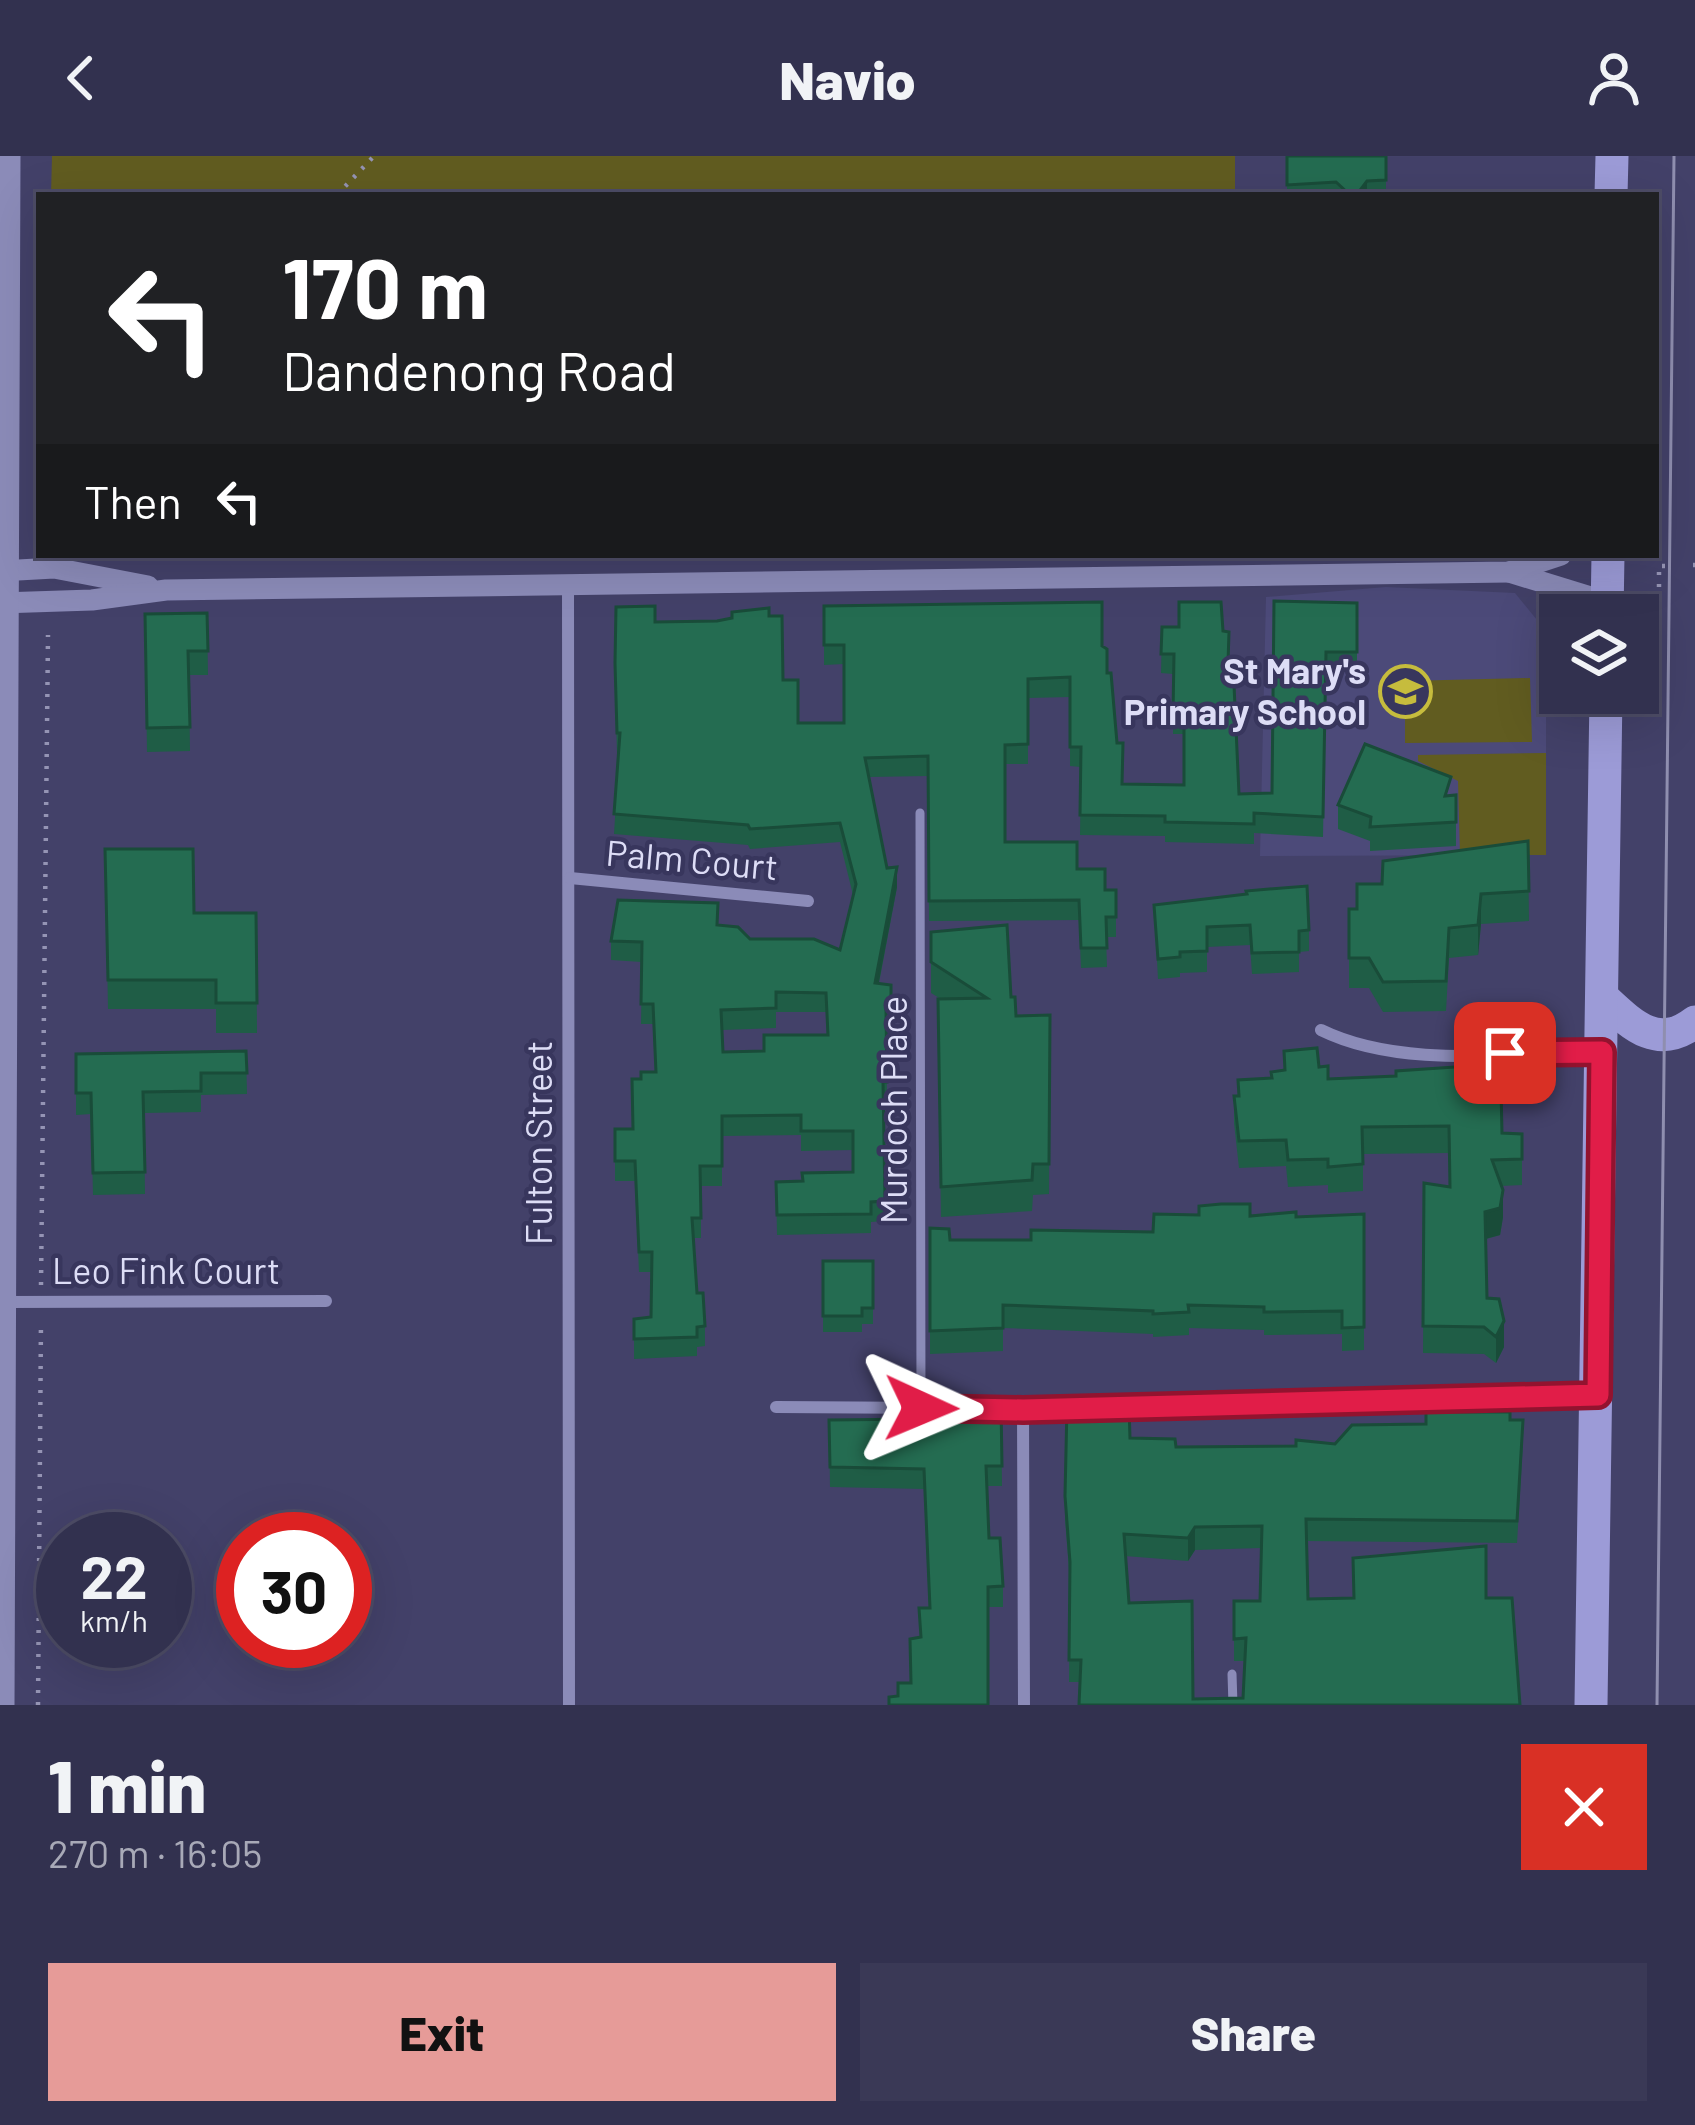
<!DOCTYPE html>
<html lang="en">
<head>
<meta charset="utf-8">
<style>
	:root { --surface:#32314f; --page:#3a3956; --text:#f1f3f6; --muted:#a8a9b7; --line:#4d4c66; --accent:#e69b98 }
	body { margin:0; font-family:Barlow,sans-serif; background:var(--page); color:var(--text); height:100vh; display:flex; flex-direction:column; font-size:45px; white-space:nowrap }
	* { box-sizing:border-box; margin:0 }
	p { font-size:39px; color:var(--muted) }
	.icon { flex:none; width:66px; height:66px; fill:none; stroke:currentColor; stroke-width:2; stroke-linecap:round; stroke-linejoin:round }
	.map { position:relative; height:1549px; overflow:hidden }
	.details { display:flex; flex-direction:column; background:var(--surface); flex:1 }
	.details>* { flex:none }
	.top-card { position:absolute; left:36px; top:36px; width:1623px; height:366px; border-radius:0px; box-shadow:0 12px 48px #0002,0 0 0 3px var(--line); background:#202124; color:#fff; overflow:hidden }
	.controls { position:absolute; left:1539px; top:438px; display:grid; gap:24px }
	.controls a { display:grid; place-items:center; width:120px; height:120px; border-radius:0px; background:var(--surface); box-shadow:0 12px 48px #0002,0 0 0 3px var(--line); font-size:60px }
	.speed { position:absolute; left:36px; top:1356px; display:flex; gap:24px; font-size:60px; font-weight:700; text-align:center }
	.speed>* { display:grid; place-content:center; width:156px; height:156px; border-radius:50%; background:var(--surface); box-shadow:0 12px 48px #0002,0 0 0 3px var(--line); line-height:1 }
	.speed small { font-size:30px; font-weight:400 }
	.speed .limit { border:18px solid #d22; background:#fff; color:#111 }
	.pin { position:absolute; display:grid; place-items:center; width:102px; height:102px; color:#fff; margin:-51px; border-radius:24px; box-shadow:0 6px 18px #0006 }
	.me { position:absolute; width:132px; margin:-66px; rotate:91deg; stroke-linejoin:round; filter:drop-shadow(0 0 9px #0008) }
	.turn { display:flex; align-items:center; gap:42px; height:252px; padding:0 48px; font-size:54px }
	.turn .icon { width:156px; height:156px; stroke-width:2.5 }
	.turn b { display:block; font-size:84px; line-height:102px }
	.then { display:flex; align-items:center; height:114px; padding:0 48px; background:#0003; gap:24px; font-size:45px }
	.round { display:grid; place-items:center; flex:none; width:126px; height:126px; border-radius:0px; background:var(--page) }
	.overview { display:flex; align-items:center; justify-content:space-between; height:204px; padding:0 48px }
	h1 { font-size:72px; font-weight:800; line-height:90px }
	.button { display:flex; gap:24px; margin-top:auto; padding:24px 48px }
	.button a { flex:1; height:138px; border-radius:0px; background:var(--accent); color:#111; font-size:48px; font-weight:800; line-height:138px; text-align:center }
	.button a+a { background:var(--page); color:var(--text) }
	header { display:flex; justify-content:space-between; align-items:center; height:156px; padding:0 48px; background:var(--surface); font-size:54px; font-weight:800 }
	.map>svg:first-child { display:block }
	.built { fill:#4c4a79 }
	.green { fill:#615c20 }
	.lines { fill:none; stroke-linecap:round; stroke-linejoin:round }
	.path { stroke:#9594b4; stroke-width:4.5; stroke-dasharray:3 9; stroke-linecap:butt }
	.service { stroke:#8b8bb8; stroke-width:9 }
	.minor { stroke:#8b8bb8; stroke-width:12 }
	.tertiary { stroke:#8b8bb8; stroke-width:21 }
	.trunk { stroke:#9c9bd7; stroke-width:33 }
	.tram { stroke:#8f8eaf; stroke-width:3 }
	.wall { fill:#1f5d46; fill-rule:evenodd }
	.shaded-wall { fill:#194c39 }
	.building { fill:#246c51; stroke:#194c39; stroke-width:3; fill-rule:evenodd }
	.route-casing { stroke:#92132f; stroke-width:30 }
	.route { stroke:#e11d48; stroke-width:21 }
	.labels { text-anchor:middle; stroke-width:9; stroke-linejoin:round; paint-order:stroke }
	.poi-label { font-size:36px; font-weight:bold; fill:#ddddf6; stroke:#38365d; text-anchor:end }
	.street-label { font-size:36px; fill:#ddddf6; stroke:#38365d }
</style>
</head>
<body>
<header><svg class="icon" aria-label="back" viewBox="0 0 24 24"><path d="M15 5l-7 7 7 7"/></svg>Navio<svg class="icon" aria-label="person" viewBox="0 0 24 24"><circle cx="12" cy="8" r="4"/><path d="M4 21q1-7 8-7t8 7"/></svg></header>
<div class="map">
<svg width="1695" height="1549" viewBox="0 0 1695 1549">
	<rect width="100%" height="100%" fill="#434169"/>
	<polygon class="built" points="1386,431 1515,437 1546,475 1546,699 1260,700 1266,441"/>
	<g class="green">
		<polygon points="52,0 1235,0 1235,39 51,39"/>
		<polygon points="1530,522 1532,586 1405,587 1405,525"/>
		<polygon points="1546,597 1546,699 1460,699 1458,625 1418,605 1418,599"/>
	</g>
	<g class="lines">
		<g class="path">
			<polyline points="337,39 374,0"/>
			<polyline points="1693,409 1695,409"/>
			<polyline points="1635,447 1659,441"/>
			<polyline points="1659,467 1659,410 1665,410"/>
			<polyline points="41,1129 48,479"/>
			<polyline points="38,1549 41,1165"/>
		</g>
		<g class="service">
			<polyline points="920,657 921,1252"/>
			<polyline points="1232,1518 1233,1549"/>
		</g>
		<g class="minor">
			<polyline points="568,427 569,1549"/>
			<polyline points="570,722 808,745"/>
			<path d="M1321 874C1400 913 1512 897 1598 897"/>
			<polyline points="6,1146 326,1145"/>
			<polyline points="776,1251 937,1252"/>
			<polyline points="1113,1251 1591,1239"/>
			<polyline points="987,1253 1081,1252"/>
			<polyline points="1023,1254 1024,1549"/>
		</g>
		<g class="tertiary">
			<polyline points="0,415 54,412 148,430"/>
			<polyline points="1509,416 1607,446"/>
			<polyline points="0,447 92,444 166,434 1509,416 1561,399"/>
			<polyline points="4,1549 10,0"/>
		</g>
		<g class="trunk">
			<polyline points="1611,39 1612,0"/>
			<polyline points="1607,459 1608,399"/>
			<path d="M1603 842C1632 869 1657 895 1695 866"/>
			<polyline points="1591,1549 1606,537"/>
		</g>
		<polyline class="tram" points="1657,1549 1674,0"/>
	</g>
	<g class="wall">
		<rect x="1287" y="0" width="99" height="39"/>
		<path d="M1274 445 1357 447V516H1326L1323 681 1254 677V688L1165 686V680L1080 679 1081 611 1070 610V541L1028 542V608H1005V686L1077 713 1105 734H1116V781H1106L1107 811 1081 812 1079 764 929 765 928 620 869 621 887 712 897 731 879 827 891 829V874H886L887 946H883L885 1065 871 1066V1077L777 1079 776 1026 803 1025 853 1016V994L801 995V979L722 980V1030H701V1082H694L697 1137 705 1170V1190L697 1191V1200L634 1203V1163L651 1161 652 1116H639L635 1025H615V973H633L641 923 655 916 653 868H641L642 806 611 804V785L718 769 750 783 840 794 853 739 840 686 750 693 748 689 614 678 619 597H617L615 527 655 466 717 465 769 460 783 524 798 567H844V508L824 509V450L1102 490 1122 628 1184 629V578H1173V518L1161 517 1162 471 1223 475 1229 507 1239 638 1272 637ZM776 856H826L827 879 764 895 723 896 722 874 776 872Z"/>
		<polygon points="207,457 208,519 189,519 190,595 147,596 145,458"/>
		<polygon points="1451,639 1456,639 1456,690 1370,695 1370,685 1338,673 1338,649"/>
		<polygon points="1528,685 1529,765 1481,768 1478,799 1449,802 1446,855 1383,856 1369,832 1349,832 1349,753 1357,753 1382,728"/>
		<polygon points="105,693 194,757 256,757 257,877 216,877 216,853 108,853"/>
		<polygon points="1154,749 1309,774 1309,795 1299,796 1299,816 1252,818 1250,789 1207,791 1207,816 1180,817 1180,821 1158,823"/>
		<polygon points="931,776 1011,841 1016,860 1050,859 1049,1038 1033,1039 1032,1055 941,1061 938,873 941,843 931,837"/>
		<polygon points="246,895 247,938 201,939 201,956 144,957 145,1038 93,1039 91,958 76,959 76,898"/>
		<polygon points="1319,911 1328,923 1469,915 1502,977 1522,978 1522,1029 1501,1030 1503,1061 1500,1079 1486,1083 1487,1142 1504,1191 1496,1207 1484,1198 1423,1197 1424,1027 1449,1031 1449,997 1363,998 1363,1035 1328,1037 1328,1029 1288,1031 1286,1010 1239,1012 1234,967 1234,940 1238,940 1238,924 1272,922"/>
		<polygon points="1364,1058 1364,1194 1342,1195 1342,1178 1264,1179 1264,1174 1189,1172 1189,1179 1153,1181 1153,1178 1003,1172 1003,1195 930,1198 930,1072 950,1084 1031,1084 1153,1076 1199,1059 1296,1061"/>
		<polygon points="823,1105 873,1105 873,1168 862,1168 862,1176 823,1176"/>
		<polygon points="1001,1249 1002,1330 987,1330 989,1382 1003,1430 1003,1451 988,1451 898,1540 911,1527 920,1481 919,1452 929,1452 924,1333 830,1331 829,1264 921,1263"/>
		<path d="M1067 1250 1130 1282 1176 1291 1335 1288 1510 1264 1523 1286 1517 1387 1306 1385 1308 1443 1486 1442 1520 1549H1079L1080 1526H1069L1070 1426 1065 1363ZM1261 1392 1260 1445H1234V1505H1245L1243 1542 1193 1543 1129 1447 1125 1400 1188 1405 1195 1394Z"/>
	</g>
	<g class="shaded-wall">
		<polygon points="1367,25 1367,39 1358,39 1358,37"/>
		<polygon points="897,711 897,731 875,846 875,827"/>
		<polygon points="1481,738 1481,768 1478,799 1478,769"/>
		<polygon points="1503,1034 1503,1061 1500,1079 1485,1083 1485,1056"/>
		<polygon points="1504,1165 1504,1191 1496,1207 1496,1181"/>
		<polygon points="1195,1371 1195,1394 1188,1405 1188,1382"/>
	</g>
	<g class="building">
		<polygon points="1287,0 1386,0 1386,24 1367,25 1358,37 1349,38 1336,26 1287,29"/>
		<path d="M1274 445 1357 447V496H1326L1323 661 1254 657V668L1165 666V660L1080 659 1081 591H1070V521L1028 523V588L1005 589V686H1077V713H1105V734H1116V761H1106L1107 792H1081L1079 744 929 745 928 600 865 602 887 712 897 711 875 827 891 829V854H886L887 926H883L885 1045 871 1046V1058L777 1059 776 1026 803 1025 802 1017 853 1016V975H801V959L722 960V1010H700L701 1062H692L697 1137H703L705 1170 697 1171V1181L634 1183V1163L651 1161 652 1096H639L635 1005H615V973H633L632 923H641V916H656L653 848H641L642 786 611 785 618 744 718 747 717 769 738 771 750 783H814L840 794 856 728 840 667 750 673 748 669 614 658 620 577H617L615 507 616 451 655 450V466L717 465 732 462V456L769 452V460H782L783 524H798V567H844V489H824V450L1102 446V490L1107 493V517H1111L1117 587H1123L1122 628 1184 629V559L1173 558 1174 498H1161L1162 471H1179V446H1221L1223 475 1229 476 1228 507H1233L1239 638 1272 637ZM776 836 826 837 828 879H764V895L723 896 721 854 776 852Z"/>
		<polygon points="207,457 208,495 188,495 190,571 147,572 145,458"/>
		<polygon points="1365,588 1451,621 1445,640 1456,639 1456,666 1370,671 1371,661 1338,649"/>
		<polygon points="1528,685 1529,735 1481,738 1478,769 1449,772 1446,825 1383,826 1369,802 1349,802 1349,753 1357,753 1357,728 1382,728 1383,705"/>
		<polygon points="105,693 193,693 194,757 256,757 257,847 216,847 216,824 108,824"/>
		<polygon points="1307,730 1309,774 1299,775 1299,796 1252,797 1250,769 1207,771 1207,795 1180,796 1180,801 1158,803 1154,749 1247,738 1246,735"/>
		<polygon points="1007,769 1011,841 1015,841 1016,860 1050,859 1049,1008 1033,1008 1032,1024 941,1031 938,843 987,842 931,806 931,776"/>
		<polygon points="1317,892 1319,911 1328,910 1328,923 1396,920 1396,915 1469,910 1469,915 1493,914 1496,934 1501,934 1502,977 1522,978 1522,1003 1492,1004 1503,1034 1500,1052 1485,1056 1487,1142 1499,1143 1504,1165 1496,1181 1484,1171 1423,1170 1424,1027 1450,1031 1449,970 1362,971 1363,1008 1328,1011 1328,1003 1288,1004 1286,984 1239,985 1234,940 1239,940 1238,924 1272,922 1271,916 1285,914 1284,895"/>
		<polygon points="246,895 247,917 201,917 201,935 143,936 145,1016 93,1017 91,937 76,937 76,898"/>
		<polygon points="1221,1048 1250,1048 1250,1060 1296,1056 1296,1061 1364,1058 1364,1171 1342,1172 1342,1155 1264,1156 1264,1151 1188,1149 1189,1156 1153,1158 1153,1155 1003,1149 1003,1172 930,1175 930,1072 949,1073 950,1084 1031,1084 1031,1074 1153,1076 1154,1058 1199,1059 1199,1050"/>
		<polygon points="823,1105 873,1105 873,1152 862,1152 862,1160 823,1160"/>
		<polygon points="921,1247 1001,1249 1002,1310 986,1310 989,1382 1000,1382 1003,1430 988,1431 988,1549 889,1549 889,1541 898,1540 898,1527 911,1527 910,1483 921,1481 919,1452 930,1452 924,1313 830,1311 829,1264 922,1263"/>
		<path d="M1067 1250 1129 1251 1130 1282 1175 1283 1176 1291 1296 1290V1284L1335 1288 1352 1269 1426 1268V1256H1510V1264H1523L1517 1365 1306 1363 1308 1443 1354 1442 1353 1402 1486 1390V1442H1512L1520 1549H1079L1081 1504H1069L1070 1406 1065 1340ZM1262 1370 1260 1445H1234V1483L1246 1482 1243 1542 1193 1543 1192 1445 1129 1447 1124 1378 1188 1382 1195 1371Z"/>
	</g>
	<g class="lines">
		<defs>
			<polyline id="route" points="921,1252 1023,1254 1598,1239 1602,896 1505,897"/>
		</defs>
		<use href="#route" class="route-casing"/>
		<use href="#route" class="route"/>
	</g>
	<defs>
		<symbol id="school-ring" viewBox="-11 -11 22 22"><circle r="9.5" fill="#38365d" stroke="#c6bc3d" stroke-width="1.5"/><path d="M0-5L7-2L0 1L-7-2ZM-4 1L0 2.5L4 1V4Q0 6-4 4Z" fill="#c6bc3d"/></symbol>
	</defs>
	<g fill-rule="evenodd">
		<use href="#school-ring" x="1376" y="506" width="59" height="59"/>
	</g>
	<g class="labels">
		<g class="poi-label">
			<text x="1366" y="528">St Mary's<tspan x="1366" dy="41">Primary School</tspan></text>
		</g>
		<g class="street-label">
			<text transform="translate(692 704) rotate(5)" y="13">Palm Court</text>
			<text transform="translate(894 954) rotate(-90)" y="13">Murdoch Place</text>
			<text transform="translate(539 987) rotate(-90)" y="13">Fulton Street</text>
			<text x="166" y="1128">Leo Fink Court</text>
		</g>
	</g>
</svg>
<div class="controls">
<a><svg class="icon" aria-label="layers" viewBox="0 0 24 24"><path d="M12 4l9 5-9 5-9-5zM3 14l9 5 9-5"/></svg></a>
</div>
<div class="speed"><div>22<small>km/h</small></div><div class="limit">30</div></div>
<div class="pin" style="left:1505px;top:897px;background:#d93025"><svg class="icon" aria-label="arrive" viewBox="0 0 24 24"><path d="M6 21V4h12l-3 4 3 4H6"/></svg></div>
<svg class="me" style="left:921px;top:1252px" viewBox="-20 -20 40 40"><path d="M0-17L14 15 0 8-14 15z" fill="#e11d48" stroke="#fff" stroke-width="4"/></svg>
<div class="top-card">
<div class="turn"><svg class="icon" aria-label="left" viewBox="0 0 24 24"><path d="M17 20v-9H6M10 6l-5 5 5 5"/></svg><div><b>170 m</b>Dandenong Road</div></div>
<div class="then">Then<svg class="icon" aria-label="left" viewBox="0 0 24 24"><path d="M17 20v-9H6M10 6l-5 5 5 5"/></svg></div>
</div>
</div>
<section class="details">
<div class="overview"><div><h1>1 min</h1><p>270 m · 16:05</p></div><a class="round" style="background:#d93025;color:#fff"><svg class="icon" aria-label="close" viewBox="0 0 24 24"><path d="M6 6l12 12M18 6L6 18"/></svg></a></div>
<div class="button"><a>Exit</a><a>Share</a></div>
</section>
</body>
</html>
